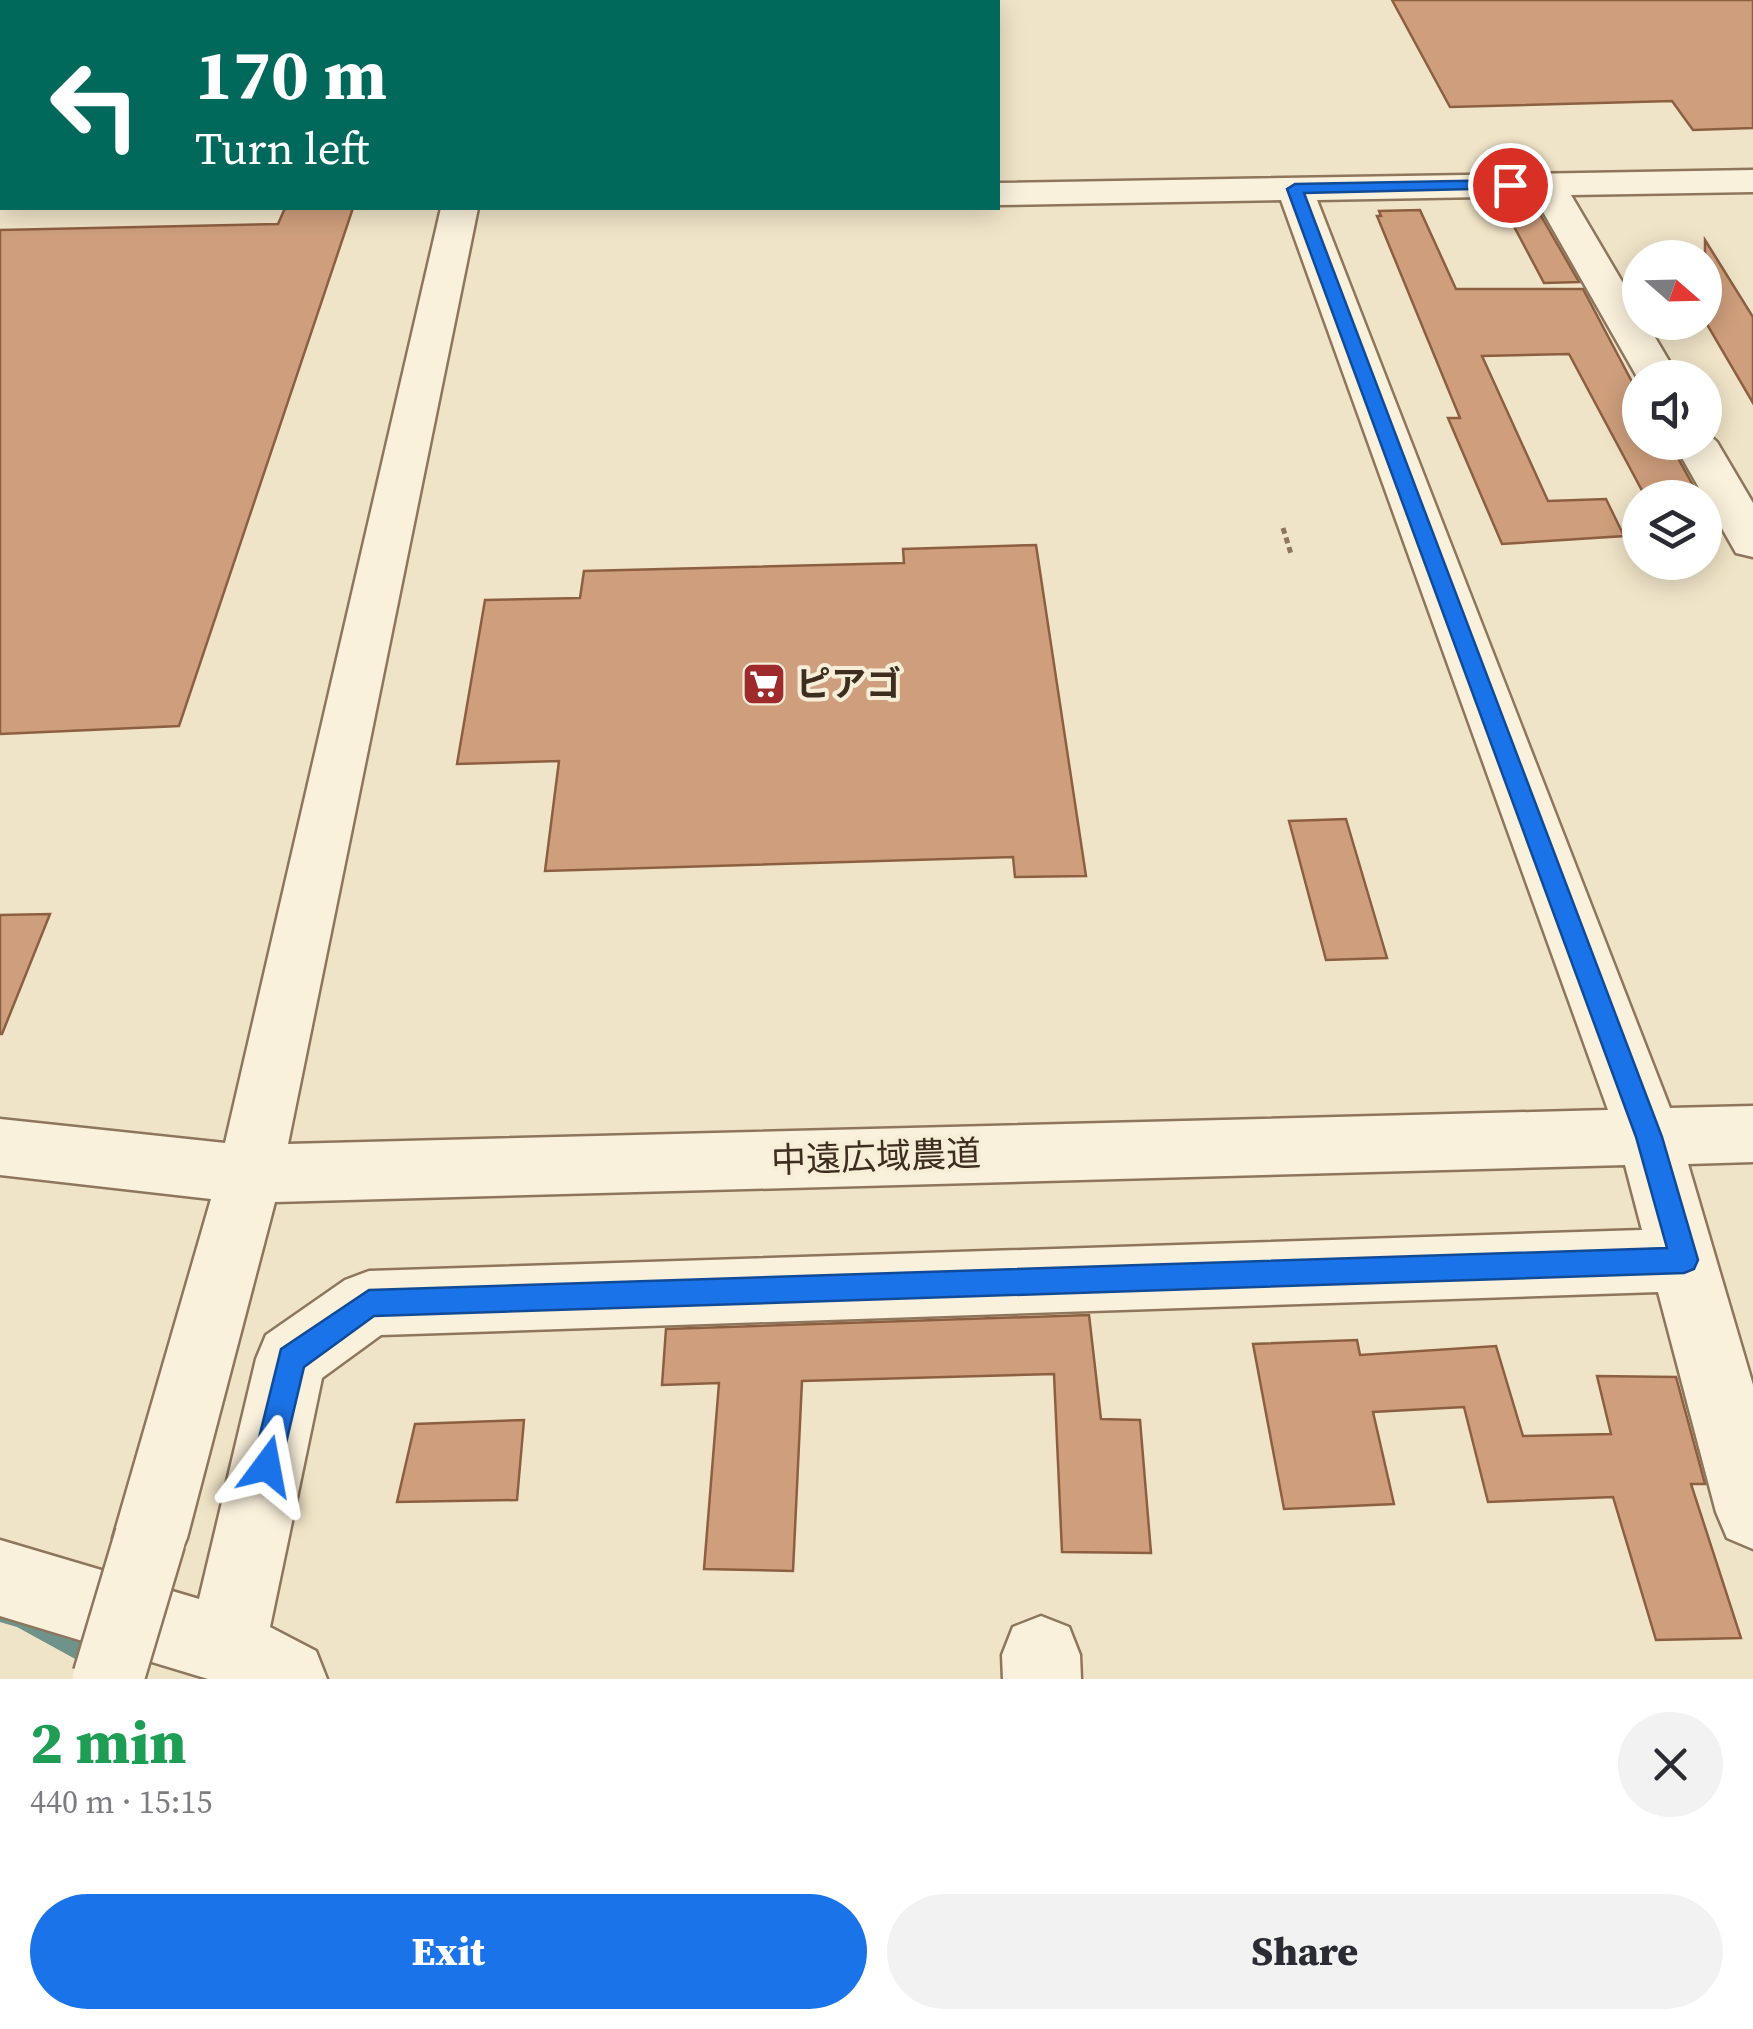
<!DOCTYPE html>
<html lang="en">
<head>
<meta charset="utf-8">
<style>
	:root { --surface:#fff; --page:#f2f2f3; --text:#2b2b33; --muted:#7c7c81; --accent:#1a73e8 }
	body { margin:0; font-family:"Source Serif 4","Noto Sans JP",serif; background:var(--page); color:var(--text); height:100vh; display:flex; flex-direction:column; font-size:38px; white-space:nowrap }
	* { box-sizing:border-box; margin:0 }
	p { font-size:32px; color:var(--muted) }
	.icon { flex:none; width:55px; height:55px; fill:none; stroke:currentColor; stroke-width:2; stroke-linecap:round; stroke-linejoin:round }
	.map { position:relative; height:1679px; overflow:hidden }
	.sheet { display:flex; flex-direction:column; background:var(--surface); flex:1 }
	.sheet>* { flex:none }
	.hud { position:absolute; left:0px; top:0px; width:1000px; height:210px; box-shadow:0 5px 25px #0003; background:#00695c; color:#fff; overflow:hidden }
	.needle { width:65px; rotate:110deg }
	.tools { position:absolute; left:1622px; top:240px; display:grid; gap:20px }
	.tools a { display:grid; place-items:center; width:100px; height:100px; border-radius:50%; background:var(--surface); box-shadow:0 5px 25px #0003; font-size:50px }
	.pin { position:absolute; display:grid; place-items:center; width:85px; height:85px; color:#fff; margin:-42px; border:5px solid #fff; border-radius:50%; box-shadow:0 2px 10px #0007 }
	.me { position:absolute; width:110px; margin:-55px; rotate:13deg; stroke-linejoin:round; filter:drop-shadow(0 0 8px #0008) }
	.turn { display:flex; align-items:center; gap:35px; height:210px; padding:0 30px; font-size:45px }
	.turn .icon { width:130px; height:130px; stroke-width:2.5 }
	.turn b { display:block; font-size:70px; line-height:85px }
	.round { display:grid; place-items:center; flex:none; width:105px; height:105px; border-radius:52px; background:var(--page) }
	.head { display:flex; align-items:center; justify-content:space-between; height:170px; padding:0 30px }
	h1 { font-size:60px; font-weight:800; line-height:75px; color:#1e9e55 }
	.primary-button { display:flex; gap:20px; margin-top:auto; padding:20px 30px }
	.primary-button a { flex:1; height:115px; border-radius:60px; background:var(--accent); color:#fff; font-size:40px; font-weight:800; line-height:115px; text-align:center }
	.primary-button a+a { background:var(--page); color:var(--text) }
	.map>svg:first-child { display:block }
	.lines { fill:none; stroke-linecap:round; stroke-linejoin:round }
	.stream { fill:#6f938a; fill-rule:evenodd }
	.building { fill:#cf9f7d; stroke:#8d5f41; stroke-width:2.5 }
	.minor-casing { stroke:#8d765c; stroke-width:5 }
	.path { stroke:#8d765c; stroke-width:5; stroke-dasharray:6 4; stroke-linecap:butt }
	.minor { fill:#faf1dc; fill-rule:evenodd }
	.minor-bridge-casing { stroke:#8d765c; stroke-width:75; stroke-linecap:butt }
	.minor-bridge { stroke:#faf1dc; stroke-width:70 }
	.route { fill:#1a73e8; stroke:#114b97; stroke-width:2.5 }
	.labels { text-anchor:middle; stroke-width:8; stroke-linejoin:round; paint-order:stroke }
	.poi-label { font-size:35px; font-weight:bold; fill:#3d2e20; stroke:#f7eed8; text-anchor:start }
	.street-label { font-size:35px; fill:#3d2e20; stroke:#f7eed8 }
</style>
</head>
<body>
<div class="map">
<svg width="1753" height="1679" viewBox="0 0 1753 1679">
	<rect width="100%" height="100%" fill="#f0e4c8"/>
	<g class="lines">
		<polygon class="stream" points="0,1602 28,1611 104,1650 107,1658 104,1666 96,1669 88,1666 17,1627 0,1622"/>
	</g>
	<g class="building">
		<polygon points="1392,0 1753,0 1753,128 1693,130 1672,101 1450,107"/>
		<polygon points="1501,202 1533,202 1579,282 1544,283"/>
		<polygon points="285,208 353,208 179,726 0,734 0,230 278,224"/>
		<polygon points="1420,210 1456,289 1583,289 1640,397 1640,442 1669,442 1700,498 1646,498 1569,354 1482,356 1548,501 1606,499 1624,536 1502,544 1448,418 1460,418 1377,216 1381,216 1379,211"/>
		<polygon points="1705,240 1753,317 1753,403 1705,321"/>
		<polygon points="1036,545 1086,876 1015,877 1013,857 545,871 559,761 457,764 485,600 580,598 584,571 904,563 903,549"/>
		<polygon points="1346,819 1387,958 1326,960 1289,821"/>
		<polygon points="50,914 2,1034 0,1034 0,915"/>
		<polygon points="1089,1315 1101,1419 1140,1420 1151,1553 1062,1552 1054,1374 802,1381 793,1571 704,1569 719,1383 662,1385 666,1329"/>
		<polygon points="1357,1340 1360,1355 1496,1346 1523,1436 1611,1434 1597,1376 1676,1377 1705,1484 1691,1484 1741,1638 1656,1640 1613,1497 1488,1502 1464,1407 1373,1412 1394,1504 1284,1509 1253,1344"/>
		<polygon points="524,1420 517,1500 397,1502 415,1424"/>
	</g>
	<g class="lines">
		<defs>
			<g id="minor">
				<polygon points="0,0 15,0 17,2 2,2 0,13"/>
				<polygon points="88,0 300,0 87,2"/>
				<polygon points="502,0 534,0 534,2 503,2"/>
				<polygon points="1753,170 1753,192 1571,195 1640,312 1640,322 1646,322 1679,378 1640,378 1640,382 1534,196 1317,200 1670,1108 1753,1106 1753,1162 1688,1164 1753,1385 1753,1549 1727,1538 1716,1512 1658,1292 381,1335 322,1378 270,1627 316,1651 327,1679 208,1679 0,1616 0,1540 199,1599 256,1359 266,1335 345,1280 369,1271 1642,1230 1625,1165 275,1202 187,1538 176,1564 150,1575 124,1564 113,1538 211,1199 0,1175 0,1119 225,1143 441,208 478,208 288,1144 1608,1110 1281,200 998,205 998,183"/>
				<polygon points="1705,431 1717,442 1753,503 1753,557 1736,553 1673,442 1705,442"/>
				<polygon points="1041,1616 1069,1627 1080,1655 1081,1679 1003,1679 1002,1655 1013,1627"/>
			</g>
		</defs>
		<use href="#minor" class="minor-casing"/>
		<polyline class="path" points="1283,528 1291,554"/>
		<use href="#minor" class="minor"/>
		<defs>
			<polyline id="minor-bridge" points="108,1679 150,1538"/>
		</defs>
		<use href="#minor-bridge" class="minor-bridge-casing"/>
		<use href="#minor-bridge" class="minor-bridge"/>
	</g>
	<polygon class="route" points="1510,180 1517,185 1515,188 1304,193 1662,1137 1698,1260 1694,1269 1684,1273 374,1316 304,1367 278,1477 267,1482 257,1477 252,1466 281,1349 369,1290 1667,1248 1636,1137 1287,189 1295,184"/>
	<defs>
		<symbol id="supermarket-square" viewBox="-11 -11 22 22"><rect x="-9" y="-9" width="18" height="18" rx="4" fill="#9e2a2b" stroke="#f7eed8"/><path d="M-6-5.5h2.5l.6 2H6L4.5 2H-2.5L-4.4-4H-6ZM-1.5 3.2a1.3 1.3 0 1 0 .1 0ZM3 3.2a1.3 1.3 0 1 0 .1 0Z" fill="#fff"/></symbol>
	</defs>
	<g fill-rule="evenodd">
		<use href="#supermarket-square" x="739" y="659" width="50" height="50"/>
	</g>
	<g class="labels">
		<g class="poi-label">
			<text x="796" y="696">ピアゴ</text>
		</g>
		<g class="street-label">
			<text transform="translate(876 1157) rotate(-2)" y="12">中遠広域農道</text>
		</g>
	</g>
</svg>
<div class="tools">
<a><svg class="needle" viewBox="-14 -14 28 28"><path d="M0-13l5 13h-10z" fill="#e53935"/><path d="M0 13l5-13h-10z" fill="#7c7c81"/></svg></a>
<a><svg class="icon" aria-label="sound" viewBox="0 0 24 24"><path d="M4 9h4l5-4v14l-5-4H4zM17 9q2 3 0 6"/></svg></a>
<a><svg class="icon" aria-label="layers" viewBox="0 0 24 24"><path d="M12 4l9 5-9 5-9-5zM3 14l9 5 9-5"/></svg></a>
</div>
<div class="pin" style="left:1510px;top:185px;background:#d93025"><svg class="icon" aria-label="arrive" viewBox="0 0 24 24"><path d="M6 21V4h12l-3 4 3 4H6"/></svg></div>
<svg class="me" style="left:267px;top:1466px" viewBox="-20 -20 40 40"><path d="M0-17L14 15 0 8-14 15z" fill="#1a73e8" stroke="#fff" stroke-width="4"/></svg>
<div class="hud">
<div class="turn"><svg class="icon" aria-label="left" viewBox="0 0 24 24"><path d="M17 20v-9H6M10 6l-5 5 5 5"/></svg><div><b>170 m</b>Turn left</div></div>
</div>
</div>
<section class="sheet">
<div class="head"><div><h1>2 min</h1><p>440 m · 15:15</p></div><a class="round"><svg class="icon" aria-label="close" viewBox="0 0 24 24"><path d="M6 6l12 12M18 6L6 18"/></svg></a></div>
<div class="primary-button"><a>Exit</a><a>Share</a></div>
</section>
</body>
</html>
